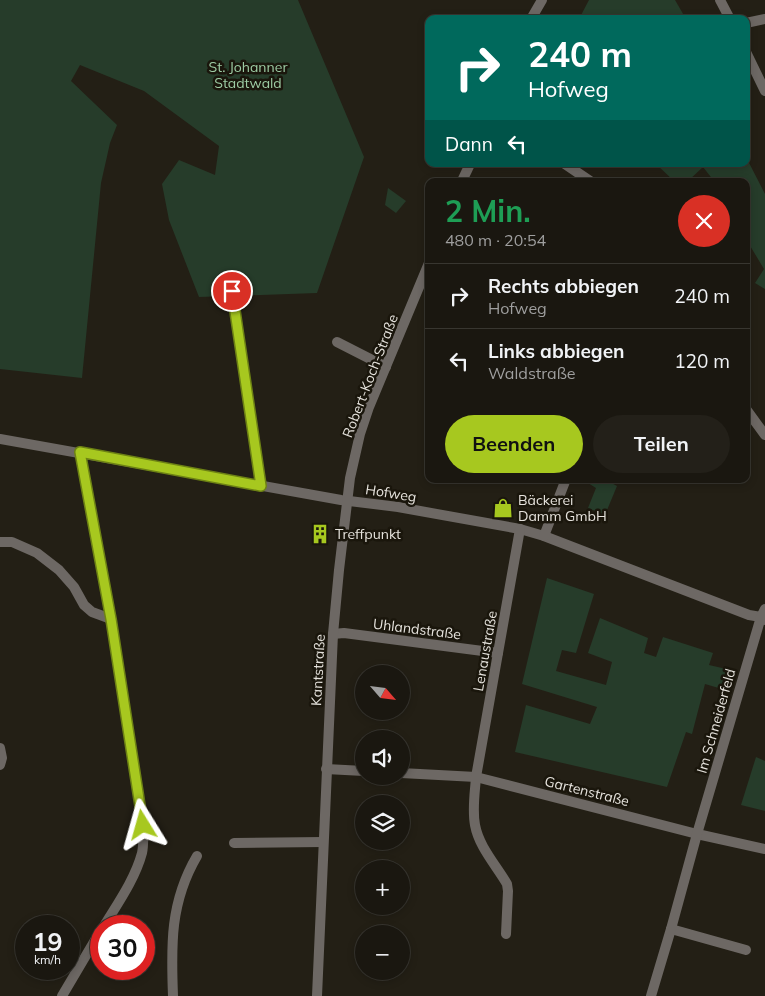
<!DOCTYPE html>
<html lang="de">
<head>
<meta charset="utf-8">
<style>
	:root { --surface:#1a1710; --page:#232019; --text:#f1f3f6; --muted:#9f9f9f; --line:#383630; --accent:#a7c81f }
	body { margin:0; font-family:Mulish,sans-serif; background:var(--page); color:var(--text); height:100vh; display:flex; flex-direction:column; font-size:19px; white-space:nowrap }
	* { box-sizing:border-box; margin:0 }
	p { font-size:16px; color:var(--muted) }
	.icon { flex:none; width:28px; height:28px; fill:none; stroke:currentColor; stroke-width:2; stroke-linecap:round; stroke-linejoin:round }
	.map { position:relative; flex:1; overflow:hidden }
	.sheet { position:absolute; left:425px; top:178px; width:325px; height:305px; display:flex; flex-direction:column; background:var(--surface); border-radius:10px; box-shadow:0 2px 8px #0003,0 0 0 1px var(--line) }
	.sheet>* { flex:none }
	.top-card { position:absolute; left:425px; top:15px; width:325px; height:152px; border-radius:10px; box-shadow:0 2px 8px #0003,0 0 0 1px var(--line); background:#00695c; color:#fff; overflow:hidden }
	.needle { width:32px; rotate:118deg }
	.fabs { position:absolute; left:355px; top:665px; display:grid; gap:10px }
	.fabs a { display:grid; place-items:center; width:55px; height:55px; border-radius:50%; background:var(--surface); box-shadow:0 2px 8px #0003,0 0 0 1px var(--line); font-size:25px }
	.speed { position:absolute; left:15px; top:915px; display:flex; gap:10px; font-size:25px; font-weight:700; text-align:center }
	.speed>* { display:grid; place-content:center; width:65px; height:65px; border-radius:50%; background:var(--surface); box-shadow:0 2px 8px #0003,0 0 0 1px var(--line); line-height:1 }
	.speed small { font-size:12px; font-weight:400 }
	.speed .limit { border:8px solid #d22; background:#fff; color:#111 }
	.pin { position:absolute; display:grid; place-items:center; width:42px; height:42px; color:#fff; margin:-21px; border:2px solid #fff; border-radius:50%; box-shadow:0 1px 5px #0007 }
	.me { position:absolute; width:55px; margin:-28px; rotate:352deg; stroke-linejoin:round; filter:drop-shadow(0 0 4px #0008) }
	.turn { display:flex; align-items:center; gap:18px; height:105px; padding:0 20px; font-size:22px }
	.turn .icon { width:65px; height:65px; stroke-width:2.5 }
	.turn b { display:block; font-size:35px; line-height:42px }
	.then { display:flex; align-items:center; height:48px; padding:0 20px; background:#0003; gap:10px; font-size:19px }
	.round { display:grid; place-items:center; flex:none; width:52px; height:52px; border-radius:26px; background:var(--page) }
	.head { display:flex; align-items:center; justify-content:space-between; height:85px; padding:0 20px }
	h1 { font-size:30px; font-weight:700; line-height:38px; color:#1e9e55 }
	.cta { display:flex; gap:10px; margin-top:auto; padding:10px 20px }
	.cta a { flex:1; height:58px; border-radius:30px; background:var(--accent); color:#111; font-size:20px; font-weight:700; line-height:58px; text-align:center }
	.cta a+a { background:var(--page); color:var(--text) }
	ul { padding:0; list-style:none }
	li { display:flex; align-items:center; gap:15px; height:65px; padding:0 20px; border-top:1px solid var(--line) }
	li div { flex:1 }
	li b { display:block; font-size:19px }
	li em { font-style:normal }
	.map>svg:first-child { display:block }
	.green { fill:#263c2a }
	.lines { fill:none; stroke-linecap:round; stroke-linejoin:round }
	.street { stroke:#6d6864; stroke-width:10 }
	.route-casing { stroke:#6d8214; stroke-width:12 }
	.route { stroke:#a7c81f; stroke-width:9 }
	.labels { text-anchor:middle; stroke-width:5; stroke-linejoin:round; paint-order:stroke }
	.park-label { font-size:14px; fill:#9dcca4; stroke:#1a160c }
	.street-label { font-size:14px; fill:#e6e3dd; stroke:#1a160c }
	.poi-label { font-size:14px; fill:#e6e3dd; stroke:#1a160c; text-anchor:start }
</style>
</head>
<body>
<div class="map">
<svg width="765" height="996" viewBox="0 0 765 996">
	<rect width="100%" height="100%" fill="#231f15"/>
	<g class="green">
		<polygon points="0,0 298,0 364,157 317,293 199,297 169,220 162,184 179,160 215,175 219,146 144,91 80,65 71,81 117,125 110,143 101,183 82,378 0,369"/>
		<polygon points="589,0 675,0 686,19 579,19"/>
		<polygon points="746,157 765,194 765,289 755,283 764,269 746,239 746,181 714,181 703,167 688,181 674,181 656,164 746,164"/>
		<polygon points="388,188 406,201 396,213 385,205"/>
		<polygon points="590,479 604,479 617,486 605,515 588,508 596,488 588,483"/>
		<polygon points="547,578 594,594 576,653 562,650 556,671 606,685 612,662 588,653 600,618 648,638 644,653 656,657 663,637 713,653 709,665 735,671 729,691 705,684 692,734 686,732 667,787 515,752 526,705 590,724 597,707 522,684"/>
		<polygon points="756,757 765,761 765,811 741,805"/>
	</g>
	<g class="lines">
		<g class="street">
			<polyline points="720,0 730,19"/>
			<polyline points="531,19 542,0"/>
			<polyline points="746,23 765,19"/>
			<polyline points="746,52 765,91"/>
			<polyline points="565,164 590,181"/>
			<polyline points="462,181 470,164"/>
			<polyline points="232,291 261,486"/>
			<polyline points="337,342 386,367"/>
			<polyline points="746,409 765,435"/>
			<polyline points="0,439 341,500 398,507 520,529 544,536 749,615 761,617 765,620"/>
			<path d="M80 452 111 619 143 825C143 834 144 844 142 853 135 879 118 903 104 926"/>
			<polyline points="544,536 566,479"/>
			<polyline points="0,542 12,542 37,553 59,570 74,587 84,605 92,612 111,619"/>
			<polyline points="333,634 344,633 498,653"/>
			<polyline points="0,748 2,758 0,765"/>
			<polyline points="326,769 364,771"/>
			<polyline points="401,773 476,777 697,834 765,849"/>
			<polyline points="234,843 323,842"/>
			<polyline points="671,929 746,950"/>
			<path d="M506 934 508 891 507 884C496 865 479 847 475 825 472 809 475 792 476 777L520 529"/>
			<polyline points="62,996 101,930"/>
			<path d="M173 996C171 945 170 902 197 856"/>
			<polyline points="317,996 333,634 339,570 350,478 360,434 369,407 429,263"/>
			<polyline points="651,996 671,929 697,834 761,617 765,609"/>
		</g>
	</g>
	<g class="lines">
		<defs>
			<polyline id="route" points="143,825 111,619 80,452 261,486 232,291"/>
		</defs>
		<use href="#route" class="route-casing"/>
		<use href="#route" class="route"/>
	</g>
	<defs>
		<symbol id="shop-bare" viewBox="-9 -9 18 18"><path d="M-5-2.5h2.3a2.7 3.5 0 0 1 5.4 0H5L5.5 6h-11ZM-1.5-2.5h3a1.5 2.3 0 0 0-3 0Z" fill="#a7c81f" stroke="#1a160c" stroke-width="2.5" paint-order="stroke"/></symbol>
		<symbol id="building-bare" viewBox="-9 -9 18 18"><path d="M-4-6H4V6H1V3H-1V6H-4ZM-2.5-4.3h1.7v1.8h-1.7ZM.8-4.3h1.7v1.8H.8ZM-2.5-1h1.7V.8h-1.7ZM.8-1h1.7V.8H.8Z" fill="#a7c81f" stroke="#1a160c" stroke-width="2.5" paint-order="stroke"/></symbol>
	</defs>
	<g fill-rule="evenodd">
		<use href="#shop-bare" x="489" y="494" width="28" height="28"/>
		<use href="#building-bare" x="306" y="520" width="28" height="28"/>
	</g>
	<g class="labels">
		<g class="park-label">
			<text x="248" y="72">St. Johanner<tspan x="248" dy="16">Stadtwald</tspan></text>
		</g>
		<g class="street-label">
			<text transform="translate(370 376) rotate(-69)" y="5">Robert-Koch-Straße</text>
			<text transform="translate(391 493) rotate(9)" y="5">Hofweg</text>
			<text transform="translate(417 629) rotate(7)" y="5">Uhlandstraße</text>
			<text transform="translate(485 651) rotate(-80)" y="5">Lenaustraße</text>
			<text transform="translate(318 670) rotate(-87)" y="5">Kantstraße</text>
			<text transform="translate(716 721) rotate(-74)" y="5">Im Schneiderfeld</text>
			<text transform="translate(587 791) rotate(14)" y="5">Gartenstraße</text>
		</g>
		<g class="poi-label">
			<text x="518" y="505">Bäckerei<tspan x="518" dy="16">Damm GmbH</tspan></text>
			<text x="335" y="539">Treffpunkt</text>
		</g>
	</g>
</svg>
<div class="fabs">
<a><svg class="needle" viewBox="-14 -14 28 28"><path d="M0-13l5 13h-10z" fill="#e53935"/><path d="M0 13l5-13h-10z" fill="#9f9f9f"/></svg></a>
<a><svg class="icon" aria-label="sound" viewBox="0 0 24 24"><path d="M4 9h4l5-4v14l-5-4H4zM17 9q2 3 0 6"/></svg></a>
<a><svg class="icon" aria-label="layers" viewBox="0 0 24 24"><path d="M12 4l9 5-9 5-9-5zM3 14l9 5 9-5"/></svg></a>
<a>+</a>
<a>−</a>
</div>
<div class="speed"><div>19<small>km/h</small></div><div class="limit">30</div></div>
<div class="pin" style="left:232px;top:291px;background:#d93025"><svg class="icon" aria-label="arrive" viewBox="0 0 24 24"><path d="M6 21V4h12l-3 4 3 4H6"/></svg></div>
<svg class="me" style="left:143px;top:825px" viewBox="-20 -20 40 40"><path d="M0-17L14 15 0 8-14 15z" fill="#a7c81f" stroke="#fff" stroke-width="4"/></svg>
<div class="top-card">
<div class="turn"><svg class="icon" aria-label="right" viewBox="0 0 24 24"><path d="M7 20v-9h11M14 6l5 5-5 5"/></svg><div><b>240 m</b>Hofweg</div></div>
<div class="then">Dann<svg class="icon" aria-label="left" viewBox="0 0 24 24"><path d="M17 20v-9H6M10 6l-5 5 5 5"/></svg></div>
</div>
<section class="sheet">
<div class="head"><div><h1>2 Min.</h1><p>480 m · 20:54</p></div><a class="round" style="background:#d93025;color:#fff"><svg class="icon" aria-label="close" viewBox="0 0 24 24"><path d="M6 6l12 12M18 6L6 18"/></svg></a></div>
<ul>
<li><svg class="icon" aria-label="right" viewBox="0 0 24 24"><path d="M7 20v-9h11M14 6l5 5-5 5"/></svg><div><b>Rechts abbiegen</b><p>Hofweg</p></div><em>240 m</em></li>
<li><svg class="icon" aria-label="left" viewBox="0 0 24 24"><path d="M17 20v-9H6M10 6l-5 5 5 5"/></svg><div><b>Links abbiegen</b><p>Waldstraße</p></div><em>120 m</em></li>
</ul>
<div class="cta"><a>Beenden</a><a>Teilen</a></div>
</section>
</div>
</body>
</html>
